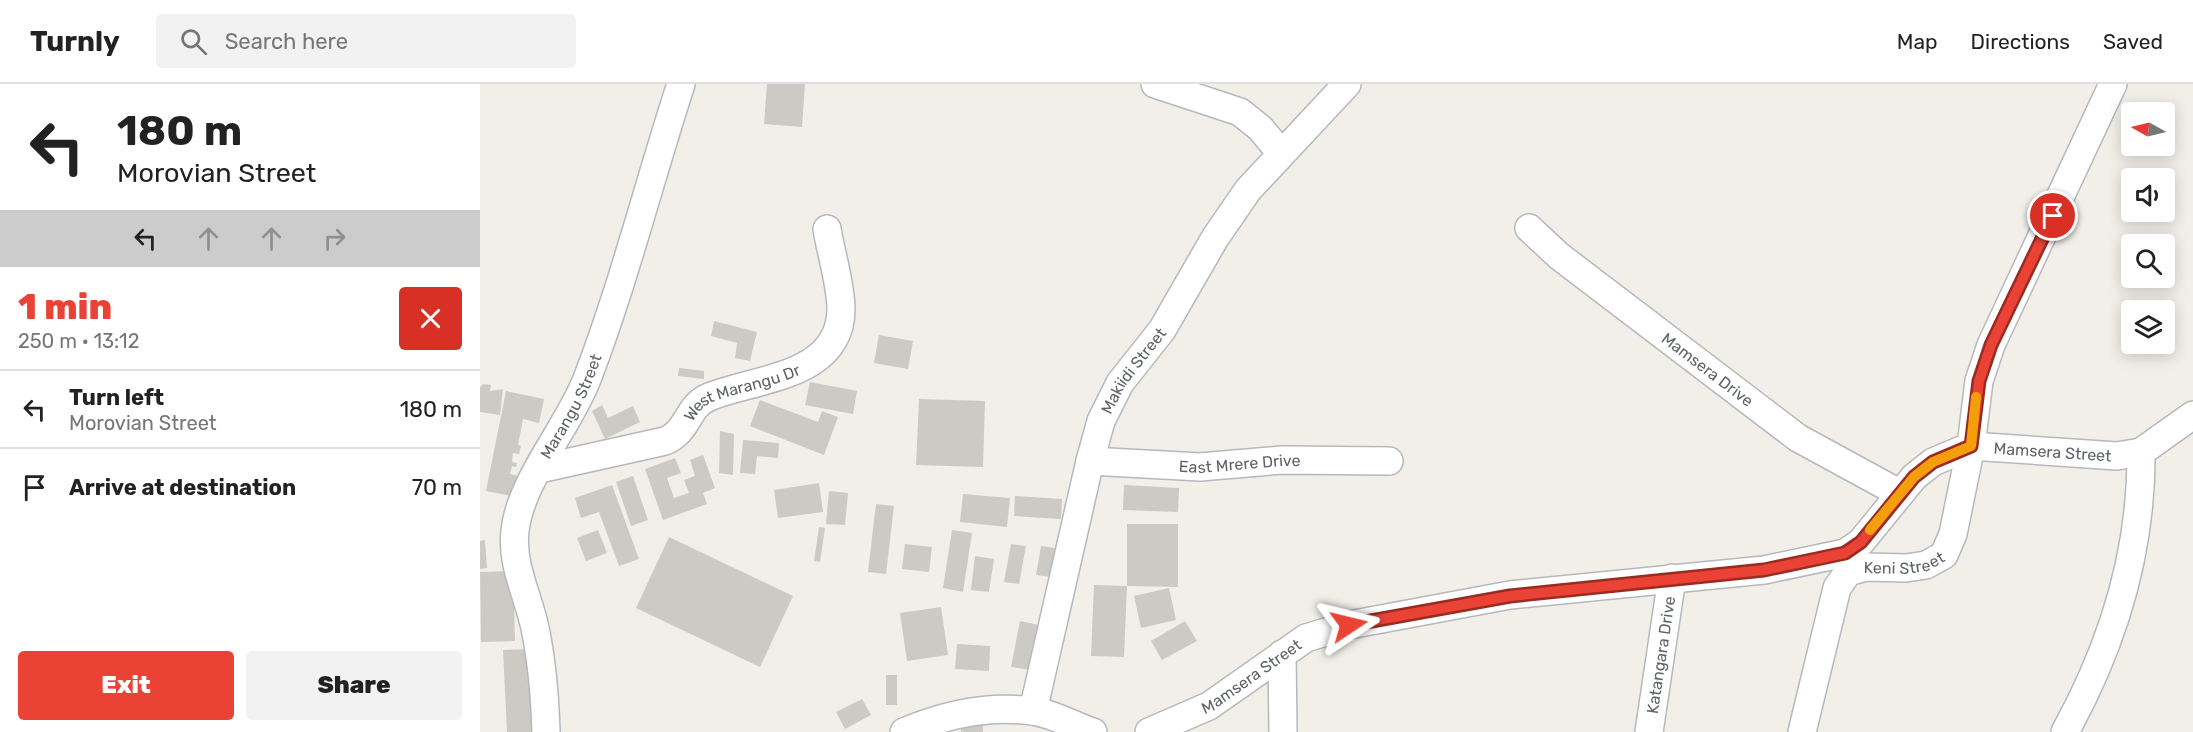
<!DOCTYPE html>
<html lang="en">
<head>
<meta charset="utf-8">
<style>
	:root { --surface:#fff; --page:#f2f2f2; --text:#222; --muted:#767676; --line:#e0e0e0; --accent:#ea4335 }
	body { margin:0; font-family:Rubik,sans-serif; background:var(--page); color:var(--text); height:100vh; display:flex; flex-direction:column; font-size:22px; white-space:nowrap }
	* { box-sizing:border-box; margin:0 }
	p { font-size:20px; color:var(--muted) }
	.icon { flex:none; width:33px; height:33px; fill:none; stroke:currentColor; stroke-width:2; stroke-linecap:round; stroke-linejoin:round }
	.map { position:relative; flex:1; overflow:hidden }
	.side { display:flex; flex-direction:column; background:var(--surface); width:480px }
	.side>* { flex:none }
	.hud { background:#fff; color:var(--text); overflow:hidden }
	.needle { width:39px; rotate:278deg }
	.controls { position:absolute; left:1641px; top:18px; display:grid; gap:12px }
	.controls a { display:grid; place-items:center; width:54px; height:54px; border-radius:6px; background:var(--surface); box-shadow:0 3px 15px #0003; font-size:30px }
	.pin { position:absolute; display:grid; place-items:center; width:51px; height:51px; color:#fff; margin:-26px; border:3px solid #fff; border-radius:50%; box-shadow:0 2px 6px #0007 }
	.me { position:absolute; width:66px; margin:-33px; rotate:80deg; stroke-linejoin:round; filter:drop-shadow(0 0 4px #0008) }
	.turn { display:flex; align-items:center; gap:21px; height:126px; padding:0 18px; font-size:27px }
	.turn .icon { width:78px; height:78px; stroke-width:2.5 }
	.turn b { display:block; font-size:42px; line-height:51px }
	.lanes { display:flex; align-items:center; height:57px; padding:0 18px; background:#0003; justify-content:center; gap:30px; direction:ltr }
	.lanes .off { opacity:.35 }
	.round { display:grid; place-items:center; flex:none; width:63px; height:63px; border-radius:6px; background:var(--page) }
	.headline { display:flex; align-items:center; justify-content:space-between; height:102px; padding:0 18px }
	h1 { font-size:36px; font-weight:800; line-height:45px; color:var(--accent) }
	.action { display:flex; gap:12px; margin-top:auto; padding:12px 18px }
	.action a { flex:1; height:69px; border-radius:6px; background:var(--accent); color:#fff; font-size:24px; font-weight:800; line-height:69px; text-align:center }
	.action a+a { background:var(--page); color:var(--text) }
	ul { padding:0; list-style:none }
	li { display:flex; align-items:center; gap:18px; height:78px; padding:0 18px; border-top:2px solid var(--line) }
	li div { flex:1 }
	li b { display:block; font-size:22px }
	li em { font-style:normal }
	header { display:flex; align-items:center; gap:36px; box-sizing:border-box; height:84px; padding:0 30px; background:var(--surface); border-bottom:2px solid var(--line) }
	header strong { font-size:28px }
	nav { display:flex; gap:33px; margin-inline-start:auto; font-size:21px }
	.search { width:420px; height:54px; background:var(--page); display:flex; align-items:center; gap:15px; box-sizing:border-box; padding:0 21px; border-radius:6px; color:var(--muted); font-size:22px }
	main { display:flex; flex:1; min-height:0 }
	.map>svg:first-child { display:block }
	.building { fill:#cccac5 }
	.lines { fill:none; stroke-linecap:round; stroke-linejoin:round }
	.minor-casing { stroke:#b5b8bc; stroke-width:30 }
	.minor { stroke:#fff; stroke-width:27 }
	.route-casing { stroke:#982c22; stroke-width:15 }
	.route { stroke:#ea4335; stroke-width:10 }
	.slow { stroke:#f59e0b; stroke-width:10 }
	.labels { text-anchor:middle; stroke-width:5; stroke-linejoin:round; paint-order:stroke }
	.street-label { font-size:16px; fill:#5f6368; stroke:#fff }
</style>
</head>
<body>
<header>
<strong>Turnly</strong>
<div class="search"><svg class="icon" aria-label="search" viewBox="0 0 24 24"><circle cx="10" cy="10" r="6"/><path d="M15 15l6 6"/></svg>Search here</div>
<nav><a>Map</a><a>Directions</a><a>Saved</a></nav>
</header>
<main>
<section class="side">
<div class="hud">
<div class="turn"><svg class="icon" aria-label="left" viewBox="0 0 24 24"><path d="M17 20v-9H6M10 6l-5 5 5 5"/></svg><div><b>180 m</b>Morovian Street</div></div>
<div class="lanes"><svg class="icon" aria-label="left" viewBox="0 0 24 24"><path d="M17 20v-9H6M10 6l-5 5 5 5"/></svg><svg class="icon off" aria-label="ahead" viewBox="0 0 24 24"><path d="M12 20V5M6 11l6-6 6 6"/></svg><svg class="icon off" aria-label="ahead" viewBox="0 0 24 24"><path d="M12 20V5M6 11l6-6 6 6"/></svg><svg class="icon off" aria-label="right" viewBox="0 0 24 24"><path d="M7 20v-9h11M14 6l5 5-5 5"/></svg></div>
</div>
<div class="headline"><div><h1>1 min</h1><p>250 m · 13:12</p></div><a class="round" style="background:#d93025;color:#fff"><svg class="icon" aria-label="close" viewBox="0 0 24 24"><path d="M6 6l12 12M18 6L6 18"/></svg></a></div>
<ul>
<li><svg class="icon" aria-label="left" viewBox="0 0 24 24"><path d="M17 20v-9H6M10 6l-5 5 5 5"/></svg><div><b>Turn left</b><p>Morovian Street</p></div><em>180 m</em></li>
<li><svg class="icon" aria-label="arrive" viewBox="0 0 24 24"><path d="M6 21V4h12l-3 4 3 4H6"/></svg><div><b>Arrive at destination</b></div><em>70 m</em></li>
</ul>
<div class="action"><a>Exit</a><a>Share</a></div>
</section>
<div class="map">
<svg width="1713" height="648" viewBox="0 0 1713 648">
	<rect width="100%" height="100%" fill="#f1efe8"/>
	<g class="building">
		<polygon points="287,0 325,0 322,43 284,40"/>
		<polygon points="234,237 277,248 270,277 255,274 257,259 231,252"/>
		<polygon points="399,251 433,257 428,285 394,279"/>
		<polygon points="199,284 224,287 224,295 198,292"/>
		<polygon points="330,298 377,307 373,330 325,321"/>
		<polygon points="3,300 11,301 10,307 23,305 20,331 0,328 0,303"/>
		<polygon points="26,307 64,315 59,339 43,335 38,361 41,362 39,370 33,369 32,378 37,379 36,383 32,382 30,390 41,393 37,413 6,407"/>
		<polygon points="439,315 505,317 503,383 436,381"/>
		<polygon points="280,316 338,338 342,327 358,333 344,371 270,342"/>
		<polygon points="122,321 128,334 153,322 160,338 125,355 112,327"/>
		<polygon points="240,347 254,350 253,391 239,389"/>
		<polygon points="263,356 299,359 298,374 277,372 275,390 260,389"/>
		<polygon points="223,371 235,404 223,409 227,420 183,436 165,385 195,374 201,389 187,394 194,414 209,409 204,396 215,392 210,376"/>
		<polygon points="153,392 168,436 151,442 136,398"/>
		<polygon points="339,399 343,428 298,434 294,406"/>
		<polygon points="132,401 159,475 139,482 119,428 101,434 95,414"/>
		<polygon points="644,401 699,404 698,428 643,426"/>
		<polygon points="349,407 368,409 365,441 346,440"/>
		<polygon points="483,410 530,414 527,443 480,438"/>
		<polygon points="535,412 582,415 581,435 534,432"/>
		<polygon points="396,420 414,422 406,490 388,488"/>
		<polygon points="647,440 698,440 698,503 647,502"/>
		<polygon points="339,443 345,444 340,478 334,477"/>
		<polygon points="118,446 127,469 106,477 97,454"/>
		<polygon points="472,446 492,449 483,508 463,504"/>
		<polygon points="189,453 313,512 280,583 156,524"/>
		<polygon points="5,456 7,484 0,485 0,457"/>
		<polygon points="425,460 452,463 449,488 422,485"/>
		<polygon points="531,460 546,462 539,500 524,498"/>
		<polygon points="561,462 575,464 570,493 556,491"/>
		<polygon points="495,472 514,475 509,508 491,506"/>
		<polygon points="33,487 35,557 1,558 0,488"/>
		<polygon points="614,501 647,502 644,573 611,572"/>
		<polygon points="689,504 696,536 661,544 654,512"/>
		<polygon points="461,523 468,571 427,577 420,529"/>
		<polygon points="540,537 559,541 550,586 531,583"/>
		<polygon points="705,537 717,557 682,576 671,557"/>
		<polygon points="477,560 510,562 509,587 475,585"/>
		<polygon points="56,565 59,641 51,642 51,648 27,648 23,566"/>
		<rect x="406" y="591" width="11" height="30"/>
		<polygon points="382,615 391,631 365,645 356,628"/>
		<polygon points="480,637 503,637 503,648 481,648"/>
	</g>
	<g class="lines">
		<defs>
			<g id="minor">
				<polyline points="675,0 760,28 780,44 801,69"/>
				<path id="s1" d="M1049 144 1079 172 1318 354 1419 409"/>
				<path id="s2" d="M610 377 720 383 802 376 909 377"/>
				<path id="s3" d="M59 385 185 357C209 347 207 322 229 313 276 294 360 293 361 226 361 200 351 170 347 145"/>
				<polyline points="802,570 803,648"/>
				<path id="s4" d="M553 627 610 377 621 337 640 299 682 246 735 154 768 106 867 0"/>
				<path id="s5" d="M66 648C65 613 62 578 55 544 48 511 31 481 35 447 40 397 88 344 107 295 144 199 169 98 201 0"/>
				<path d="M424 648C464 631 507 621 552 627 572 629 594 642 613 648"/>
				<path id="s6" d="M669 648 729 622 826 554 869 541 1030 511 1284 486 1365 469 1381 458 1434 393 1453 378 1491 362 1637 372 1661 368 1713 331"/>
				<path id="s7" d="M1169 648 1192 494"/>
				<path id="s8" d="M1322 648 1357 504 1368 488 1386 483 1426 484 1446 481 1464 471 1473 450 1491 362 1499 297 1511 261 1633 0"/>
				<path d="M1585 648C1633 561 1662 467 1661 368"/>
			</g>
		</defs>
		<use href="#minor" class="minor-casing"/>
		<use href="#minor" class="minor"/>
	</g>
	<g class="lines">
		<defs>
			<polyline id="route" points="869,541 1030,512 1284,486 1365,469 1381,458 1434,393 1453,378 1491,362 1499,297 1511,261 1573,132"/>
		</defs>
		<use href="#route" class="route-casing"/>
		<use href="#route" class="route"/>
		<polyline class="slow" points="1390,446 1434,393 1453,378 1491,362 1496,313"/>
	</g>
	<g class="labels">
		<g class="street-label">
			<text dy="6" stroke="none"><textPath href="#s1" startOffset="228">Mamsera Drive</textPath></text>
			<text dy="6" stroke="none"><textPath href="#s4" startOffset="358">Makiidi Street</textPath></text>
			<text dy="6" stroke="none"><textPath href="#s3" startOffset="224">West Marangu Dr</textPath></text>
			<text dy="6" stroke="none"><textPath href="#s5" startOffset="342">Marangu Street</textPath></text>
			<text dy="6" stroke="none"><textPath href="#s6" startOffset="981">Mamsera Street</textPath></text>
			<text dy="6" stroke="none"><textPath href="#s2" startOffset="150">East Mrere Drive</textPath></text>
			<text dy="6" stroke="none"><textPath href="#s8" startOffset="225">Keni Street</textPath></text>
			<text dy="6" stroke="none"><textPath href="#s7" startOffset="78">Katangara Drive</textPath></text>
			<text dy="6" stroke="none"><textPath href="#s6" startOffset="117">Mamsera Street</textPath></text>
		</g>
	</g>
</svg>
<div class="controls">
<a><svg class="needle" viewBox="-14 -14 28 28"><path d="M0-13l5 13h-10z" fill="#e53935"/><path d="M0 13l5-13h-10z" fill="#767676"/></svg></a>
<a><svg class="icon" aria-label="sound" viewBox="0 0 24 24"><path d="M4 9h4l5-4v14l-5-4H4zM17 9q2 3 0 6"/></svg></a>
<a><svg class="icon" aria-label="search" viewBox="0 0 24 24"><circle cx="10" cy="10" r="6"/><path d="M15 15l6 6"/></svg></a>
<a><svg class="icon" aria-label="layers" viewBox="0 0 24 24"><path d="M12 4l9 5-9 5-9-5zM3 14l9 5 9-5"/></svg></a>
</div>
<div class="pin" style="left:1573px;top:132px;background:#d93025"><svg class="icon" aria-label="arrive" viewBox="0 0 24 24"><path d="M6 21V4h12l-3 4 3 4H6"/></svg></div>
<svg class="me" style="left:869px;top:541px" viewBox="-20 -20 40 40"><path d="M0-17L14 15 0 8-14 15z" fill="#ea4335" stroke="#fff" stroke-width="4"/></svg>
</div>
</main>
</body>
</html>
